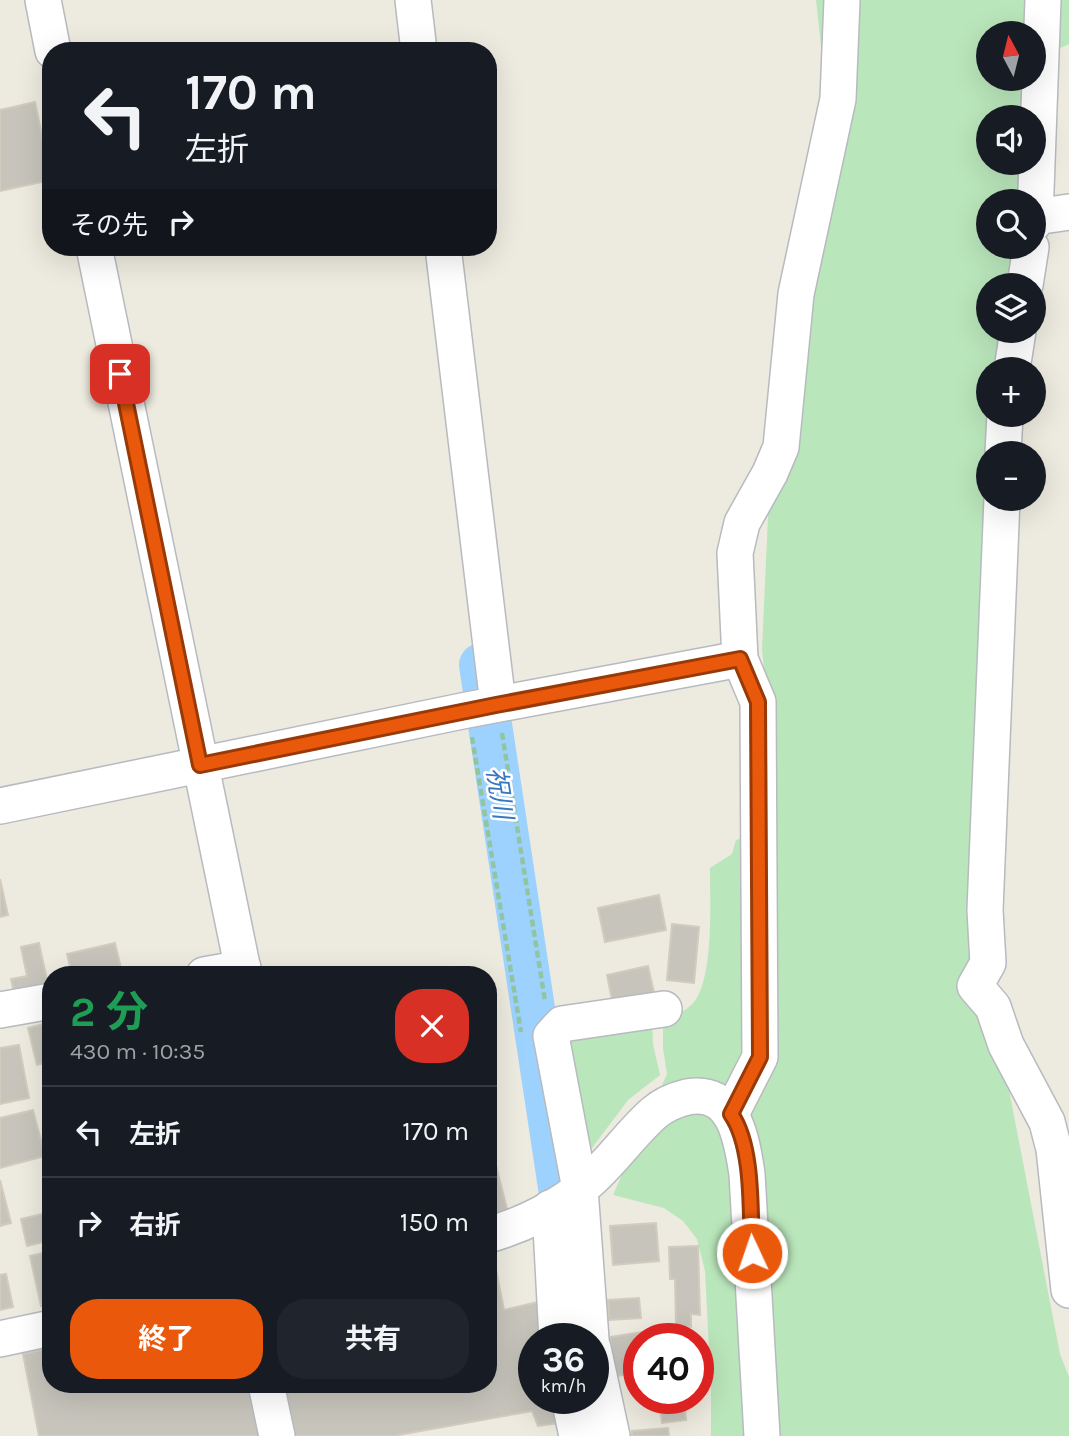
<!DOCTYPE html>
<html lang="ja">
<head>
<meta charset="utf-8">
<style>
	:root { --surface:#171b24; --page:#20242c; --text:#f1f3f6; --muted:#9ea1a6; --line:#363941; --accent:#ea580c }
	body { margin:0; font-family:Karla,"Noto Sans JP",sans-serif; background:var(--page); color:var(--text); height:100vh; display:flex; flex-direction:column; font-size:26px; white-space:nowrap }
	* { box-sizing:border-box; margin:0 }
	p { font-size:23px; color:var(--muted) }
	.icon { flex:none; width:38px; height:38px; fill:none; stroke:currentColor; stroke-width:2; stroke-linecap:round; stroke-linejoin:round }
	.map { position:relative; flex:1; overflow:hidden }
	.drawer { position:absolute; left:42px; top:966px; width:455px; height:427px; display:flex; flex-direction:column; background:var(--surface); border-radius:28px; box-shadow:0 7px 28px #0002 }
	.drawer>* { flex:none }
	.hud { position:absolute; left:42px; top:42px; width:455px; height:214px; border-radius:28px; box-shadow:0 7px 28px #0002; background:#171b24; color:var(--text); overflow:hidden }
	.needle { width:46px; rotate:353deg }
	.tools { position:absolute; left:976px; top:21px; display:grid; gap:14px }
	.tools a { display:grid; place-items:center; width:70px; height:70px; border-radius:50%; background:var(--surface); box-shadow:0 7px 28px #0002; font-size:35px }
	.speed { position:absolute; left:518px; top:1323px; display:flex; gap:14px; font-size:35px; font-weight:700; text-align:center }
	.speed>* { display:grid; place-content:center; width:91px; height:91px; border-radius:50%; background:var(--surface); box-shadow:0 7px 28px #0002; line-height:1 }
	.speed small { font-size:18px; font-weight:400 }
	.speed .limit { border:10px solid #d22; background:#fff; color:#111 }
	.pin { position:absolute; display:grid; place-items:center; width:60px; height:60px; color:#fff; margin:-30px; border-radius:14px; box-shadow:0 4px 10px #0006 }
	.me { position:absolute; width:77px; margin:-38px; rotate:357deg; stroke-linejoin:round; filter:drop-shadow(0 0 5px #0008) }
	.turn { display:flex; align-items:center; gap:24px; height:147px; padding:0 28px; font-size:32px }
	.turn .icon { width:91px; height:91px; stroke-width:2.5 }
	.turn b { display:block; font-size:49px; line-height:60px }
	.then { display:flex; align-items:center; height:66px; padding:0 28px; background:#0003; gap:14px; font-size:26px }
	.round { display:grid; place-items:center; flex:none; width:74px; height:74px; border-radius:28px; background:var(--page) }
	.headline { display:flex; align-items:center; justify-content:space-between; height:119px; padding:0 28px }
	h1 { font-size:42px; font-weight:700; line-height:52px; color:#1e9e55 }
	.primary-button { display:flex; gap:14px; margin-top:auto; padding:14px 28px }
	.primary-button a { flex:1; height:80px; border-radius:28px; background:var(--accent); color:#fff; font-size:28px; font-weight:700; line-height:80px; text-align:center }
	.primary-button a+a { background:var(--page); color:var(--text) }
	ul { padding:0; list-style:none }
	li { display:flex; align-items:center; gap:21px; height:91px; padding:0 28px; border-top:2px solid var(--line) }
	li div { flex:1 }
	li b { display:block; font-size:26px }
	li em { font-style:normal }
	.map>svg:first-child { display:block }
	.green { fill:#bae6bb; fill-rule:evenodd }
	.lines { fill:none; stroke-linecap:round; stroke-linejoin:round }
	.river { stroke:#9dd2ff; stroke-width:44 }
	.building { fill:#c7c4bc; stroke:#d1ccbd; stroke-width:2 }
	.minor-casing { stroke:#b7babf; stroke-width:38 }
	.path { stroke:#91c5a1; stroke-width:4.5; stroke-dasharray:7 3.5; stroke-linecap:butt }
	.minor { stroke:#fff; stroke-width:35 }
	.route-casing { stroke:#983908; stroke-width:18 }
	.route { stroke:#ea580c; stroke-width:12 }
	.labels { text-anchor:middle; stroke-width:5; stroke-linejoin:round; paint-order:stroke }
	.water-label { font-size:26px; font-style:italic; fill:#3877bf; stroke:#fff }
</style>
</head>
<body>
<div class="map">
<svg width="1069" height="1436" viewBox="0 0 1069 1436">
	<rect width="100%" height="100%" fill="#edeadf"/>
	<g class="green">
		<path d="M816 0H1069V44L1041 57 1033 117H989V163H1027L1021 201H989V247H1015L1010 285H989V331H1004L999 369H989L993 1007 1060 1354 1069 1377V1436H711V1387L705 1271 697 1239 683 1221 664 1208 613 1195 667 1074 663 1048V1022C673 1016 687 1011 694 1002 714 977 710 900 710 868L732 854 736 840 747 837 772 749 762 649 770 473 831 136ZM989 33H1034V79H989Z"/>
		<polygon points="652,1021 653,1044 660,1075 628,1100 592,1148 584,1150 562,1024"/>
	</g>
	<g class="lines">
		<polyline class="river" points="481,665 568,1240"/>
	</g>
	<g class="building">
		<polygon points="35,102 51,180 0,191 0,110"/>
		<polygon points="0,879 8,915 0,917"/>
		<polygon points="659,895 666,930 605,942 598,908"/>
		<polygon points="672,924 699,927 694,983 667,980"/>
		<polygon points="39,943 50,994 16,1002 11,979 27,976 21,947"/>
		<polygon points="115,943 122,972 110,975 72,975 67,954"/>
		<polygon points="648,966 655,997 613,1005 607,975"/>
		<polygon points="51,1022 51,1061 37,1065 28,1028"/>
		<polygon points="19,1045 29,1098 0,1104 0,1048"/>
		<polygon points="33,1110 45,1156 0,1168 0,1118"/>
		<polygon points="488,1134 507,1209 488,1217"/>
		<polygon points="0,1180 11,1223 0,1226"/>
		<polygon points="51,1212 51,1240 27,1246 21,1219"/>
		<polygon points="656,1223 659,1261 613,1265 610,1226"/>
		<polygon points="698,1246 700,1315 691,1314 691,1327 676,1327 675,1279 670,1279 669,1247"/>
		<polygon points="51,1251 51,1304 41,1306 30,1256"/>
		<polygon points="493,1255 504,1310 542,1301 550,1339 534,1339 534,1398 563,1398 568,1422 538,1426 532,1411 393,1436 296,1436 282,1384 488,1384 488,1256"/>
		<polygon points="6,1274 13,1307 0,1310 0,1275"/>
		<polygon points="639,1298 641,1318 609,1320 608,1300"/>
		<polygon points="662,1329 663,1339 639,1339 639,1373 616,1376 610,1337"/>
		<polygon points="51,1348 51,1384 253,1384 264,1436 39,1436 23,1354"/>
		<polygon points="659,1398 684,1398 686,1420 662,1423"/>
		<polygon points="668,1428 669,1436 632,1436 632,1431"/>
	</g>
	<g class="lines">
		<defs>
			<g id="minor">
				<polyline points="43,0 53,51"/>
				<polyline points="413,0 419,51"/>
				<polyline points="1035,217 1043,0"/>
				<polyline points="1034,223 1035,217 1069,212"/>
				<polyline points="94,247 244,975"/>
				<polyline points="443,247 498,704"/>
				<polyline points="1025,285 1031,247"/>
				<polyline points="1012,369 1018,331"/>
				<polyline points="1003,453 1005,415"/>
				<polyline points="1002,499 985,910 988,963 975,986 993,1007 1006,1045 1047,1122 1054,1149 1069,1290"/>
				<polyline points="0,806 467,710 740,659"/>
				<polyline points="204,975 243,968"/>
				<polyline points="0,1010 51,1001"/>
				<polyline points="731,1114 760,1057 758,702 740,659 735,553 742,523 770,473 781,447 796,294 838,99 842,0"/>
				<polyline points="550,1208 557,1339"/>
				<path d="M488 1235C523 1225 560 1207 587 1183 612 1162 630 1134 654 1113 663 1105 675 1100 687 1097 735 1088 742 1141 747 1174L762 1436"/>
				<polyline points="0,1339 51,1328"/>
				<polyline points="591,1339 580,1189 551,1036 562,1024 664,1009"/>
				<polyline points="593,1348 612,1436"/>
				<polyline points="266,1384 277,1436"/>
				<polyline points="569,1398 577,1436"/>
			</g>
		</defs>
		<use href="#minor" class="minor-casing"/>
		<g class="path">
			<polyline points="502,733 545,1001"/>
			<polyline points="472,737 521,1032"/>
		</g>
		<use href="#minor" class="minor"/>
	</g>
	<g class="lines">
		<defs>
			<path id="route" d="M120 374 200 765 496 705 740 659 758 702 760 1057 731 1114C754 1147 750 1213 752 1253"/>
		</defs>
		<use href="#route" class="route-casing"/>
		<use href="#route" class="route"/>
	</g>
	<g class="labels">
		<g class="water-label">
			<text transform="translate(500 793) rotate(81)" y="9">祝川</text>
		</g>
	</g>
</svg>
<div class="tools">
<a><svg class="needle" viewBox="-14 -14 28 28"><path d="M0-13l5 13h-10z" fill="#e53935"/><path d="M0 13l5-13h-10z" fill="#9ea1a6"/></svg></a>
<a><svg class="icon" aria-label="sound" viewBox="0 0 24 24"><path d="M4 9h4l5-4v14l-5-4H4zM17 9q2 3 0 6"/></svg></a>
<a><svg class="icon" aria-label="search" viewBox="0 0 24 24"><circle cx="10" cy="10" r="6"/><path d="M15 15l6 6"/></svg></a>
<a><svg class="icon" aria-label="layers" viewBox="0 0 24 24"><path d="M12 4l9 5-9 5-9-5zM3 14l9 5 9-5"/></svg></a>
<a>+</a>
<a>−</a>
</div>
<div class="speed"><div>36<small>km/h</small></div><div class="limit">40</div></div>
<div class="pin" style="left:120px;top:374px;background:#d93025"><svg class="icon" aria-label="arrive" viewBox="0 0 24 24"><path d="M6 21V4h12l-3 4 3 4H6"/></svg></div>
<svg class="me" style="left:752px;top:1253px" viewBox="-20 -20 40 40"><circle r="17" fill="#ea580c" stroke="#fff" stroke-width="3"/><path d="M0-11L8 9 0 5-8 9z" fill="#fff"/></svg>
<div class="hud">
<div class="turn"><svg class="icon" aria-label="left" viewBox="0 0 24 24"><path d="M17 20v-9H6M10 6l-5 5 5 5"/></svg><div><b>170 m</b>左折</div></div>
<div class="then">その先<svg class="icon" aria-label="right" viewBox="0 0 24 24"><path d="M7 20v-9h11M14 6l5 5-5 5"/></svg></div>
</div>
<section class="drawer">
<div class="headline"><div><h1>2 分</h1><p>430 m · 10:35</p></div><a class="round" style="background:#d93025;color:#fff"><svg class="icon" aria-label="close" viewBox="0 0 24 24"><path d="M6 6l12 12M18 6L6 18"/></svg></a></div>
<ul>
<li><svg class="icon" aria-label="left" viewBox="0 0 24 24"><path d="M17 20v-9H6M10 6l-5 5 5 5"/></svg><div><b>左折</b></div><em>170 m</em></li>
<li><svg class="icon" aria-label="right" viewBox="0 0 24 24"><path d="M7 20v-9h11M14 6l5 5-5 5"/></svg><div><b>右折</b></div><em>150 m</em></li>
</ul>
<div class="primary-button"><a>終了</a><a>共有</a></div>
</section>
</div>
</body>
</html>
